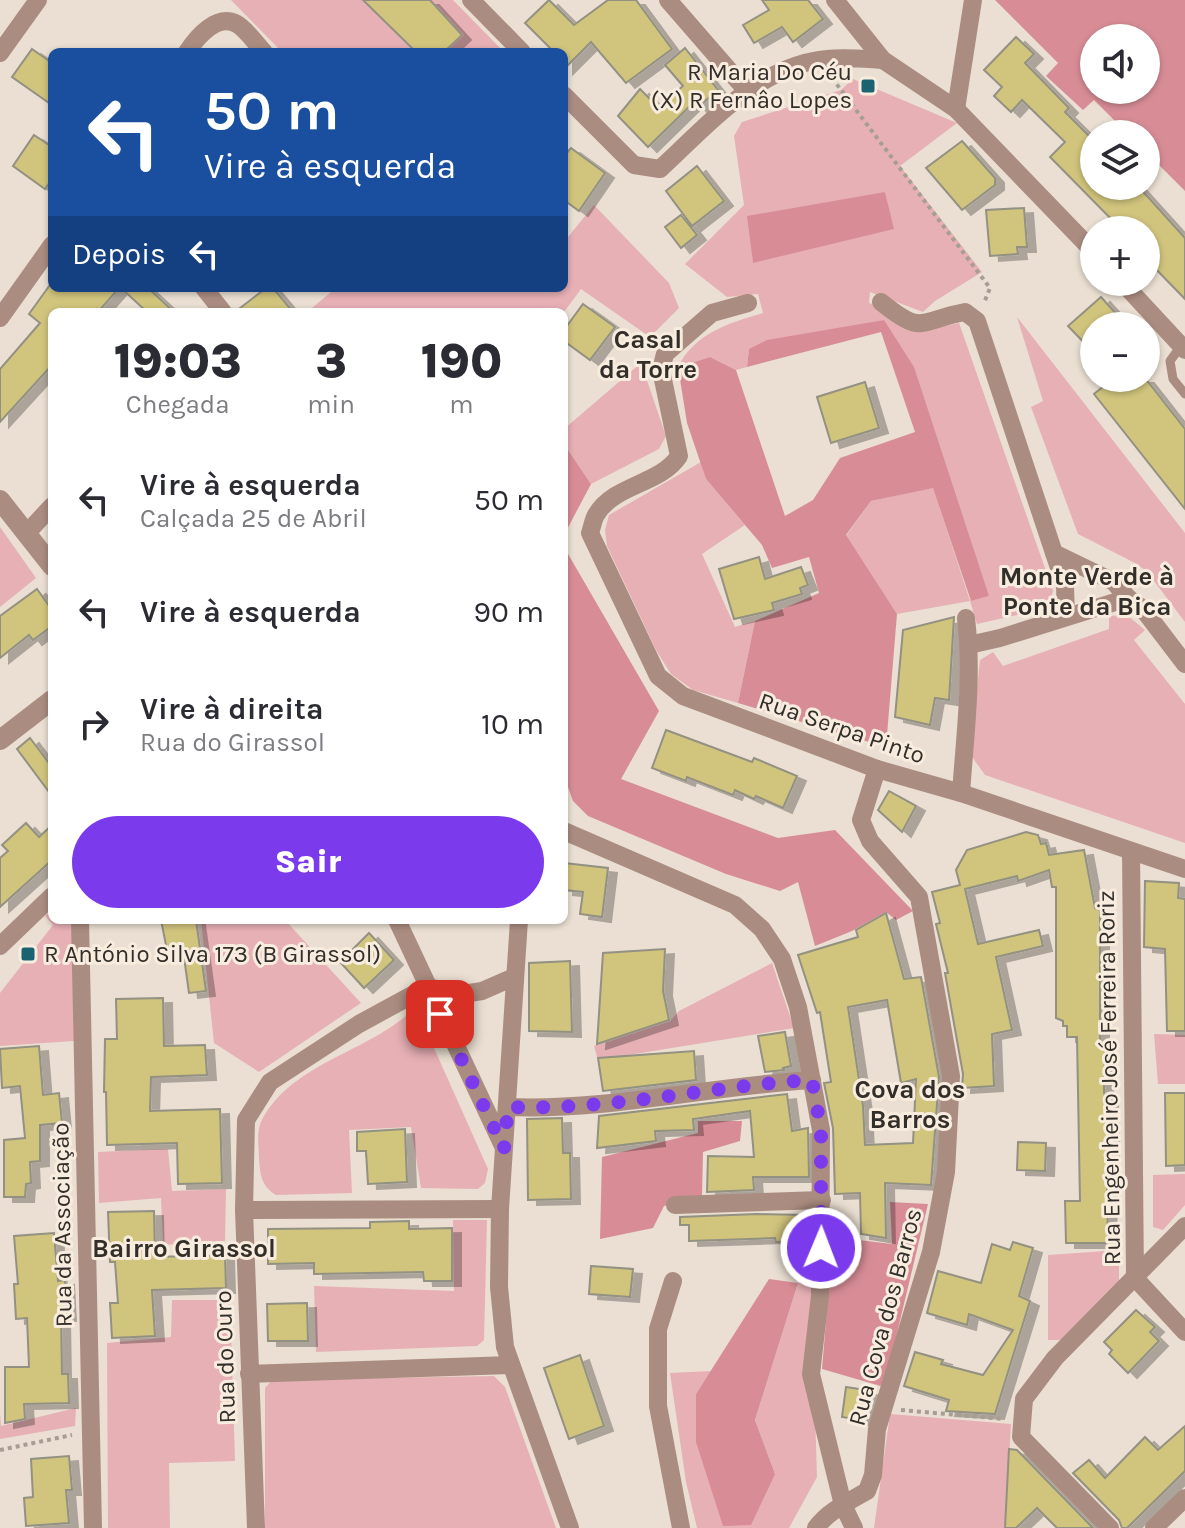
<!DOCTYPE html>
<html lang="pt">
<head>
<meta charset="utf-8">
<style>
	:root { --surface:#fff; --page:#f7f7f7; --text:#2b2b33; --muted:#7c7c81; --accent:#7c3aed }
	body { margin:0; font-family:Karla,sans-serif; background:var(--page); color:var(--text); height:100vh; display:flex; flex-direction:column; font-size:30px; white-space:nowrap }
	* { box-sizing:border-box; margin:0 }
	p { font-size:26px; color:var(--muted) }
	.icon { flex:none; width:44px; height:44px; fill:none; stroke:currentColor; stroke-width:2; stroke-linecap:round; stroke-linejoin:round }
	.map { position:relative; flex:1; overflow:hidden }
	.details { position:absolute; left:48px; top:308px; width:520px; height:616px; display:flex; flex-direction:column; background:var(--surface); border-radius:12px; box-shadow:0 2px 6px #0004 }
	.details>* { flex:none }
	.banner { position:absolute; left:48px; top:48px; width:520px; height:244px; border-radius:12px; box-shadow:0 2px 6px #0004; background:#1a4fa0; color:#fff; overflow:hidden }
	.fabs { position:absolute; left:1080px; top:24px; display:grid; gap:16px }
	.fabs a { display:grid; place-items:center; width:80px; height:80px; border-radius:50%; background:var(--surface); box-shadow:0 2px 6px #0004; font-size:40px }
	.pin { position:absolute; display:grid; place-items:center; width:68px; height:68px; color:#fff; margin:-34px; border-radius:16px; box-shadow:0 4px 12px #0006 }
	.me { position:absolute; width:88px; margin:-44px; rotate:1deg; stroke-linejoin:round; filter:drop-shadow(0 0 6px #0008) }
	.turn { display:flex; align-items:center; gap:28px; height:168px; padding:0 24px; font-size:36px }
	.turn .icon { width:104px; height:104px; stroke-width:2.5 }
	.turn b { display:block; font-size:56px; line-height:68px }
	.then { display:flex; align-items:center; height:76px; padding:0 24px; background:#0003; gap:16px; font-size:30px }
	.eta { display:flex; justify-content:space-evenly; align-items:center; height:136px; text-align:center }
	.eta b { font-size:48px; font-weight:800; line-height:56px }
	.primary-button { display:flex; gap:16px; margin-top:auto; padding:16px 24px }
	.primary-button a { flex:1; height:92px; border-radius:48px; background:var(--accent); color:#fff; font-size:32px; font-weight:800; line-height:92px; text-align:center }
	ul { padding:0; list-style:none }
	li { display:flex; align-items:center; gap:24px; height:112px; padding:0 24px }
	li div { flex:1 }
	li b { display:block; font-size:30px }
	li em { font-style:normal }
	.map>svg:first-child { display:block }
	.green { fill:#e7b0b5; fill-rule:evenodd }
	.forest { fill:#d88d96; fill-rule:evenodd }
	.building { fill:#d1c47d; stroke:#939182; stroke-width:2; fill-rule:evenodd; filter:url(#shadow) }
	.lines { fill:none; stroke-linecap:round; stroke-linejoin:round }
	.path { stroke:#a69e94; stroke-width:4; stroke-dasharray:4 4; stroke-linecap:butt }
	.service { stroke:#ab8c80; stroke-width:9 }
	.minor { stroke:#ab8c80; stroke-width:18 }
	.tertiary { stroke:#ab8c80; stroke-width:20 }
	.route { stroke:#7c3aed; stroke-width:14; stroke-dasharray:0 25.2 }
	.poi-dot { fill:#1a6371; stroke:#f8ecdf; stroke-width:3 }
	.labels { text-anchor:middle; stroke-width:6; stroke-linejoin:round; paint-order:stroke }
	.poi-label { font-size:24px; fill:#322e29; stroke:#f8ecdf; text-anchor:end }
	.street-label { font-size:24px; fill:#322e29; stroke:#f8ecdf }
	.neighbourhood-label { font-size:26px; font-weight:bold; fill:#322e29; stroke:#f8ecdf }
</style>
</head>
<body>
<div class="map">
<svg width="1185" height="1528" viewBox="0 0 1185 1528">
	<defs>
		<filter id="shadow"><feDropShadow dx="9" dy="5" stdDeviation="0" flood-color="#0004"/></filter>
	</defs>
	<rect width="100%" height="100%" fill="#eadfd2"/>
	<g class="green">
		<polygon points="231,0 453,0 504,52 282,52"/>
		<path d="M853 79 957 123 900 166 982 272 935 301 923 312 870 292 869 303 940 327 959 323 1053 591 1048 608 977 624 970 601 897 614 846 536 871 501 933 487 970 601 989 596 884 320 749 349 747 367 736 370 710 357 678 367C695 333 729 323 763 313L758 294 727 297 685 264 744 205 734 136 742 122 841 90ZM885 192 893 229 753 262 752 254Z"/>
		<polygon points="594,205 669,283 679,308 650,337 581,289 564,312 307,312 336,288 564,288 564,242"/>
		<polygon points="1017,317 1185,533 1185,622 1148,573 1137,564 1078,534 1031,407 1043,401"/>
		<polygon points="641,363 666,436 659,449 591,484 564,444 564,429"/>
		<polygon points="701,462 706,479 745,525 702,554 735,627 755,621 738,703 693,690 671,674 656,650 607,546 605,530 609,515"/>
		<polygon points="0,527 36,578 0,607"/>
		<polygon points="1127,615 1145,630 1134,640 1185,704 1185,843 985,775 970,754 980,660 993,652 1003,666 1109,629 1109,616"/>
		<polygon points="52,910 52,920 73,920 74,1041 0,1046 0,993 53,925 45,916"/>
		<polygon points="201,920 285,920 361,1003 259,1072 214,1043"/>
		<polygon points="772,963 794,1028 598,1060 594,1046 670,1021 679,1011"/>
		<path d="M408 1014 421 1019 488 1169 485 1183 478 1189 421 1188 411 1127 349 1130 352 1193 276 1195C261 1186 260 1174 259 1158 259 1147 256 1133 261 1122 289 1065 364 1053 408 1014Z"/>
		<polygon points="1154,1034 1185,1035 1185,1084 1158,1084"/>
		<polygon points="168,1149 172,1191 226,1189 225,1241 163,1245 161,1198 99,1203 98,1152"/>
		<polygon points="1185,1174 1185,1205 1163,1230 1153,1227 1153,1175"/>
		<polygon points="453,1220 487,1220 484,1340 477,1346 316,1352 314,1286 454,1291"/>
		<polygon points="1119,1250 1119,1283 1061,1340 1048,1340 1048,1255"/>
		<polygon points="811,1282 817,1477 789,1528 697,1528 686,1482 670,1373 711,1371 696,1394 775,1474 755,1420 798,1283"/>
		<polygon points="172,1300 230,1300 235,1461 169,1463 170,1528 108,1528 107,1343 171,1337"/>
		<polygon points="494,1376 505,1387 556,1528 265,1528 265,1388 272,1380"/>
		<polygon points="76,1408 75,1426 0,1439 0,1413 1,1426"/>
		<polygon points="890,1414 1011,1424 1005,1528 874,1528"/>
	</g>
	<g class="forest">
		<path d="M995 0H1185V191L1146 152V134H1128L1094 100 1083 110 1046 76 1058 63ZM1094 38H1146V90H1094Z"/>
		<polygon points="885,192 894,229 753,263 747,216"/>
		<polygon points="884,320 914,367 989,596 971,601 933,488 871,501 846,535 897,614 886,747 738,703 755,621 819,593 809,557 772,568 762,545 706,479 687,423 678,367 710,357 736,370 785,516 813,500 840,458 915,432 881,332 747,367 749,349 767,340"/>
		<polygon points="564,444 591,484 564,535"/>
		<polygon points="564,547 659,711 621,779 778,838 835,830 913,911 896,920 886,912 852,931 815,946 798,882 780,891 726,874 588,816 573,801 564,776"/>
		<polygon points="698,1121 742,1121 740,1141 703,1152 702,1196 664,1206 653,1228 600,1239 602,1157 698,1133"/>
		<polygon points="890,1202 928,1204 884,1387 822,1369 833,1237 892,1244"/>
		<polygon points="769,1279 798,1283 755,1420 775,1474 751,1525 723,1526 696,1442 696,1394"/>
	</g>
	<g class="building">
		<polygon points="363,0 430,0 462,35 444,52 416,52"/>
		<polygon points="549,0 574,25 608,0 636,0 672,49 626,83 591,42 564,69 564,52 554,52 525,23"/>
		<polygon points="762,0 808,0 823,19 793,42 782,27 754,43 743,25 769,10"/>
		<polygon points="1016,37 1034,54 1025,63 1069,108 1065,112 1094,141 1094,186 1138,186 1185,238 1185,299 1146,259 1146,230 1122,230 1050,157 1065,142 1022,100 1011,112 994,96 1002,87 984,70"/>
		<polygon points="685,48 718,90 698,107 694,102 648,147 618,116 640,89 658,107 683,86 665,65"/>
		<polygon points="32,49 52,63 52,105 12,77"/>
		<polygon points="34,135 52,147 52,179 45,189 13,166"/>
		<polygon points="962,141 995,178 995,185 962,210 926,168"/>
		<polygon points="571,148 605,173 579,211 564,200 564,156"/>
		<polygon points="697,166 724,201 692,226 666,191"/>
		<polygon points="1024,208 1027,247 1017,247 1018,254 990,256 986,210"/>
		<polygon points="681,215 697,235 681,248 665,227"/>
		<polygon points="52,282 52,288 119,288 98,312 52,312 52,365 0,422 0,369 40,323 29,314"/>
		<polygon points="121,288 148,288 174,312 147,312"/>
		<polygon points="266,288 273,288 293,312 235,312"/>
		<polygon points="1101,297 1127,326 1094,326 1094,353 1068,326"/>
		<polygon points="583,304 615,327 590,360 564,341 564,330"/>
		<polygon points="1114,378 1145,378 1185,429 1185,509 1094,394"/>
		<polygon points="865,382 879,428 831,443 817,397"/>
		<polygon points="759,557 765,579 801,567 808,585 800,588 802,594 772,603 774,610 734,619 719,569"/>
		<polygon points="37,589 52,610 52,626 33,640 29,635 0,658 0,616"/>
		<polygon points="954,617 949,700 935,698 930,725 895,717 903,630"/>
		<polygon points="666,730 752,762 754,758 797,776 783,808 756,796 754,799 735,790 733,795 687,777 686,781 652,768"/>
		<polygon points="30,738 52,767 52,796 17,749"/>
		<polygon points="889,791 916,806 902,832 878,810"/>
		<polygon points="26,823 39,837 52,825 52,860 0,907 0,858 8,851 2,845"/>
		<polygon points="1026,832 1038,835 1041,844 1046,843 1049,855 1084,850 1095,908 1100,910 1100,1046 1105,1046 1104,1092 1106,1101 1109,1101 1110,1143 1110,1184 1107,1184 1108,1243 1066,1243 1065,1201 1080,1201 1077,1037 1067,1037 1067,1026 1063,1026 1063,1021 1056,1018 1056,887 1052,887 1049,870 1018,881 1017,876 965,889 978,944 1039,930 1043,946 996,957 1012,1030 992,1034 994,1086 962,1088 963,1074 945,973 948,973 936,924 940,923 932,892 960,885 956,870 967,850"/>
		<polygon points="564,863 608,868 602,917 580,914 583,892 564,890"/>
		<polygon points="1145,881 1179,883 1178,898 1185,899 1185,1031 1167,1031 1165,949 1144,947"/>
		<path d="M886 913 904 979 921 977 939 1077 931 1185 885 1183 886 1238 861 1234 860 1193 835 1194 833 1128 824 1083 831 1082 820 1012 817 1013 798 955 858 937 856 930ZM887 1000 901 1083 916 1079 913 1143 865 1145 863 1106 848 1007Z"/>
		<polygon points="161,920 196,920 206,991 189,993 182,943 167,950"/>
		<polygon points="369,933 394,960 364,988 340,962"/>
		<polygon points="665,949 663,991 669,1020 597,1044 603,953"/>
		<polygon points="570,961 572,1032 529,1031 529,963"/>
		<polygon points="163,998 164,1046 205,1045 207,1075 151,1077 150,1111 220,1109 222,1183 178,1184 177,1143 107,1145 106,1092 104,1092 105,1039 117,1039 116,999"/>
		<polygon points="785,1032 791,1066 783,1068 784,1070 765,1072 758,1036"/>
		<polygon points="39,1046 43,1095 59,1093 62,1123 40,1125 40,1161 30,1162 31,1183 26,1184 25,1197 4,1197 4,1140 25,1138 20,1086 2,1088 0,1049"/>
		<polygon points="694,1051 696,1080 603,1091 598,1058"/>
		<polygon points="1165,1093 1185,1093 1185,1165 1166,1166"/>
		<polygon points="787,1094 792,1131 808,1128 809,1177 753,1177 754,1190 707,1192 708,1156 754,1157 750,1111 693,1119 694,1130 655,1131 656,1141 597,1148 599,1116"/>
		<polygon points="562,1118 563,1153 570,1153 571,1199 528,1200 527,1119"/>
		<polygon points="405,1129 407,1182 368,1184 366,1151 357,1151 357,1132"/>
		<polygon points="1018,1142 1046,1143 1045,1171 1017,1170"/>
		<polygon points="154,1211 155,1257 225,1255 226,1288 152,1290 155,1336 112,1338 110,1303 118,1303 115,1262 110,1262 108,1212"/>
		<polygon points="757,1214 806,1215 807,1241 776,1242 775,1238 689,1241 689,1225 680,1225 680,1217"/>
		<polygon points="409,1221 409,1229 452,1228 452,1281 424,1281 423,1272 314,1274 314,1263 268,1264 268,1229 370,1228 370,1222"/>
		<polygon points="54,1233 58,1281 65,1280 67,1316 61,1316 62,1374 68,1374 69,1403 24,1404 25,1419 5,1423 5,1367 29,1367 27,1318 16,1319 14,1284 18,1284 14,1236"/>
		<polygon points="1013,1242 1033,1248 1019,1296 1030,1301 995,1414 946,1411 949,1400 904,1386 915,1352 943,1360 941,1364 983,1375 1013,1330 969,1314 967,1325 927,1313 938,1271 981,1283 992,1244 1010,1250"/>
		<polygon points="591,1266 633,1269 630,1297 589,1294"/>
		<polygon points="307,1303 308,1341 268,1341 267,1304"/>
		<polygon points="1136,1310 1155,1327 1150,1332 1159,1341 1128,1373 1109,1354 1112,1350 1104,1342"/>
		<polygon points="580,1355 604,1426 569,1439 544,1368"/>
		<polygon points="846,1387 873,1391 867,1421 842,1417"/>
		<polygon points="1185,1426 1185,1471 1127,1528 1122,1528 1119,1520 1073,1473 1089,1460 1105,1478 1145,1437 1158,1450"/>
		<polygon points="1009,1449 1017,1450 1093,1528 1057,1528 1037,1508 1016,1528 1005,1528"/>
		<polygon points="69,1456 72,1490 66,1490 69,1523 26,1526 24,1498 33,1497 31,1459"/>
	</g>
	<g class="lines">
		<g class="path">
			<polyline points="832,78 990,288 984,303"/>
			<polyline points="901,1410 1004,1419"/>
			<polyline points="0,1450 72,1435"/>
		</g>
		<polyline class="service" points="1181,346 1170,361 1173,379 1185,394"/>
		<g class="minor">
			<polyline points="471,0 522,52"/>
			<polyline points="668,0 747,91"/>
			<polyline points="835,0 883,60 956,109 1094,252"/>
			<path d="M187 52C197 37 217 13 237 24 247 30 256 44 264 52"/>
			<polyline points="0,53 38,0"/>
			<path d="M564 95 634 165 660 169C707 126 759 65 827 59 845 57 865 59 883 60"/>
			<polyline points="956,109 973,0"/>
			<polyline points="1122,282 1185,350"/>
			<polyline points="204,288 223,312"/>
			<path d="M881 302C923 336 918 321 965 312L977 321 1054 553 1114 582 1128 598"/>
			<path d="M748 303 712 313 665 354 661 370 679 456C660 485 614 484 596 515 593 520 592 528 590 533L658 676 683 696 877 769 961 793 1185 869"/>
			<polyline points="0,318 52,245"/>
			<polyline points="26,534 52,506"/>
			<polyline points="1054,553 1065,586 1066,617"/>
			<polyline points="969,645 1000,638 1128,598 1143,609 1185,664"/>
			<path d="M961 793C965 735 973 676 966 618"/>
			<polyline points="564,831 735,905 762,929 782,959 798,1007 821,1130 820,1296 811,1374 843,1505 854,1528"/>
			<polyline points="1131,852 1135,1278 1185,1332"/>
			<polyline points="80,920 93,1528"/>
			<polyline points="397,920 503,1146"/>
			<polyline points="519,920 500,1209 499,1287 505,1347 570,1528"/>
			<polyline points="0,946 52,896"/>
			<path d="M508 1107C610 1111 710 1086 812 1080"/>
			<polyline points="675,1205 822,1200"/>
			<polyline points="244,1210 500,1209"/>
			<polyline points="673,1281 658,1329 658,1406 681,1528"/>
			<polyline points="249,1374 511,1365"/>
			<polyline points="256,1528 244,1210 246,1120 270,1082 359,1024 427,987 463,994 482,991 514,977"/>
			<path d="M816 1528C828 1511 850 1501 867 1491L873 1475 877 1429 931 1252 946 1172 951 1076 919 897 870 841 861 820 877 769"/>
			<polyline points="1110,1528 1021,1437 1024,1399 1055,1358 1185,1226"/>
			<polyline points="1154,1528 1185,1498"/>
		</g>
		<g class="tertiary">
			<polyline points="0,500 52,566"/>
			<polyline points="0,740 52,700"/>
		</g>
	</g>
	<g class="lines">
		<path class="route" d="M440 1014 504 1149 508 1107C610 1111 710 1086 812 1080L821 1130V1248"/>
	</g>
	<g class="poi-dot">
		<rect x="860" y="78" width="16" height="16" rx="4"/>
		<rect x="20" y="946" width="16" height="16" rx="4"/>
	</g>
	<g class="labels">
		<g class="poi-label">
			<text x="852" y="80">R Maria Do Céu<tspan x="852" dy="28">(X) R Fernâo Lopes</tspan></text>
			<text x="44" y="962" text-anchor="start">R António Silva 173 (B Girassol)</text>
		</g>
		<g class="street-label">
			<text transform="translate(842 728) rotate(19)" y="8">Rua Serpa Pinto</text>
			<text transform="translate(1109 1078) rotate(-91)" y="8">Rua Engenheiro José Ferreira Roriz</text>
			<text transform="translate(62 1225) rotate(-91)" y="8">Rua da Associação</text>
			<text transform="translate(885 1317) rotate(-75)" y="8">Rua Cova dos Barros</text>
			<text transform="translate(225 1357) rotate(-92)" y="8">Rua do Ouro</text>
		</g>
		<g class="neighbourhood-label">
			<text x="648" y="348">Casal<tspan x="648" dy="30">da Torre</tspan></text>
			<text x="1087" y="585">Monte Verde à<tspan x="1087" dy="30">Ponte da Bica</tspan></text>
			<text x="910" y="1098">Cova dos<tspan x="910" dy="30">Barros</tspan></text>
			<text x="184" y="1257">Bairro Girassol</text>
		</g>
	</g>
</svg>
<div class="fabs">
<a><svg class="icon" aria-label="sound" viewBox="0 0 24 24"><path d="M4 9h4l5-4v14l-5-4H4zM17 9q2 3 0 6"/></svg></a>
<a><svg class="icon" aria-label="layers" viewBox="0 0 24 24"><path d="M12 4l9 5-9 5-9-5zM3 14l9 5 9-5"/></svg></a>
<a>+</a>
<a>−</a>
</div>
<div class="pin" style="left:440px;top:1014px;background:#d93025"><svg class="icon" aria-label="arrive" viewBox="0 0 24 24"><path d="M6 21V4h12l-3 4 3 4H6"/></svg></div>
<svg class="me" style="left:821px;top:1248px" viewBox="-20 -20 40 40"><circle r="17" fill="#7c3aed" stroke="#fff" stroke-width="3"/><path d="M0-11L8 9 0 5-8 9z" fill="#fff"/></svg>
<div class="banner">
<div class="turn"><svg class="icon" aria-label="left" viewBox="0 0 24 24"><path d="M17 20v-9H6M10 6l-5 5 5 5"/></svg><div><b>50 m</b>Vire à esquerda</div></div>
<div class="then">Depois<svg class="icon" aria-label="left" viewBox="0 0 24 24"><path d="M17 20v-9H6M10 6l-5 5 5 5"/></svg></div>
</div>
<section class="details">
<div class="eta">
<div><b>19:03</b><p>Chegada</p></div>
<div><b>3</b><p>min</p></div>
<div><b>190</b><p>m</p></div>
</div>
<ul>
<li><svg class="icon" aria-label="left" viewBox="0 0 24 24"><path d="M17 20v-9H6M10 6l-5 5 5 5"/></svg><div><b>Vire à esquerda</b><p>Calçada 25 de Abril</p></div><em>50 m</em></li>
<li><svg class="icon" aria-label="left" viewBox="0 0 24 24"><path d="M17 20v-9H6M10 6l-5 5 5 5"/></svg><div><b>Vire à esquerda</b></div><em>90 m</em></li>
<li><svg class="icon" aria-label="right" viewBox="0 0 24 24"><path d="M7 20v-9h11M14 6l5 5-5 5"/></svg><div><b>Vire à direita</b><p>Rua do Girassol</p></div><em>10 m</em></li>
</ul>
<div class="primary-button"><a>Sair</a></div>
</section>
</div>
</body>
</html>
